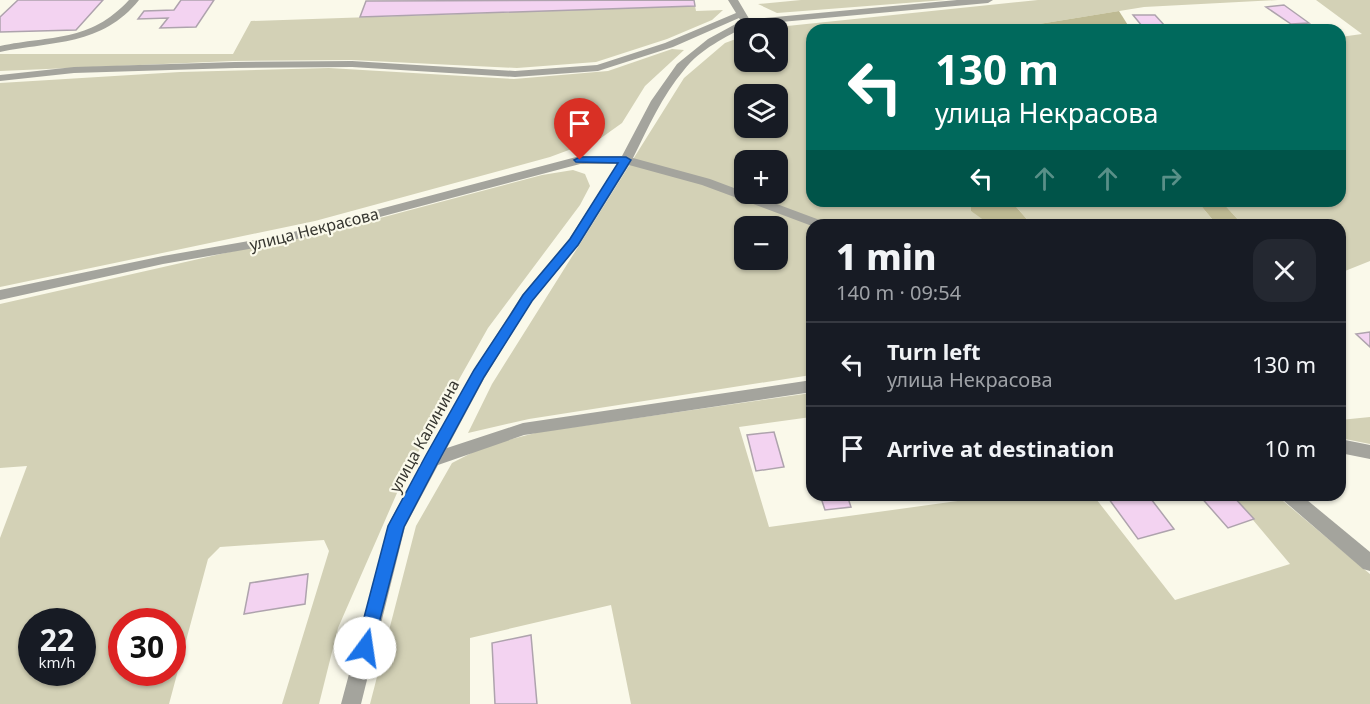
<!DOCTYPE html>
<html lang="en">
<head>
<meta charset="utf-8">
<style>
	:root { --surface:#171b24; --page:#242831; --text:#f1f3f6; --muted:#9ea1a6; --line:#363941 }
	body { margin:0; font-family:"Noto Sans",sans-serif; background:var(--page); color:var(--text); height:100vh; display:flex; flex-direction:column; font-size:22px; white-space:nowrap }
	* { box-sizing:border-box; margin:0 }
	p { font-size:20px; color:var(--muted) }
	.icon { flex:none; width:33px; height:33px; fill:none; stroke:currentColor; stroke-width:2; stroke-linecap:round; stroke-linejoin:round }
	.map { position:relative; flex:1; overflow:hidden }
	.side { position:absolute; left:806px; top:219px; width:540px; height:282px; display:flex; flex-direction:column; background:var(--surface); border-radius:18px; box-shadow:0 2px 4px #0004 }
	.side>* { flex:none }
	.top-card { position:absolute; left:806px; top:24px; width:540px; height:183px; border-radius:18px; box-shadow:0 2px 4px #0004; background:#00695c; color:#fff; overflow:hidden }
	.buttons { position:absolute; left:734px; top:18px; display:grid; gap:12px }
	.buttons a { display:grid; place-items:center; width:54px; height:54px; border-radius:12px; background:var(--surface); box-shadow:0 2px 4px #0004; font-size:30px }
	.speed { position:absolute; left:18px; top:608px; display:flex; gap:12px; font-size:30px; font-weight:700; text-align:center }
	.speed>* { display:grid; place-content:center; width:78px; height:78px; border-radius:50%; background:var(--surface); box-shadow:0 2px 4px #0004; line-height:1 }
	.speed small { font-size:15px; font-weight:400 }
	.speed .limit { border:9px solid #d22; background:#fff; color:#111 }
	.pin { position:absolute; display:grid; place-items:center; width:51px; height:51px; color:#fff; margin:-62px -26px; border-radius:50% 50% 50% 0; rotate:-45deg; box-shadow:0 0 6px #0007 }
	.pin .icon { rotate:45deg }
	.me { position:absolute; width:66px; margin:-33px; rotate:14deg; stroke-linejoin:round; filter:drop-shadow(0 0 4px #0008) }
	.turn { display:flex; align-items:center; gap:21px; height:126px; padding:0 30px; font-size:27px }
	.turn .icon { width:78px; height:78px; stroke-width:2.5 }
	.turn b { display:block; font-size:42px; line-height:51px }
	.lanes { display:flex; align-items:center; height:57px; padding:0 30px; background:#0003; justify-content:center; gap:30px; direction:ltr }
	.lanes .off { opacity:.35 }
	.round { display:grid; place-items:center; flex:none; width:63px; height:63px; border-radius:18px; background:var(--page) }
	.overview { display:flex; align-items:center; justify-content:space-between; height:102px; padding:0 30px }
	h1 { font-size:36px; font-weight:800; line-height:45px }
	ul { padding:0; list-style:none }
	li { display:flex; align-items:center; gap:18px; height:84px; padding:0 30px; border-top:2px solid var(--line) }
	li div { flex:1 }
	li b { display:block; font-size:22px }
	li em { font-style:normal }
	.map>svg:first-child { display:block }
	.green { fill:#d3d1b6; fill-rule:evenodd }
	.forest { fill:#beba93 }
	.building { fill:#f3d3f1; stroke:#aea3ad; stroke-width:1.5 }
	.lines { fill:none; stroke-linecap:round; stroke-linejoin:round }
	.lane { fill:#a4a49d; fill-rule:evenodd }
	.street { fill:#a4a49d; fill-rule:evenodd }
	.route { fill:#1a73e8; stroke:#114b97; stroke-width:1.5 }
	.labels { text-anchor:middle; stroke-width:4.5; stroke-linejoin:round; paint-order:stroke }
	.street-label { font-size:16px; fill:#35352f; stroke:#faf9ea }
</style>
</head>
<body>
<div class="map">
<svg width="1370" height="704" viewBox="0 0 1370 704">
	<rect width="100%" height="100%" fill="#faf9ea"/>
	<g class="green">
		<polygon points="801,0 945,0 777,13 758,4"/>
		<path d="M1038 0H1278L1144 7 1002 30H812L811 58 808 59 812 65V201H970L971 211 1007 221 1010 225H812L811 375 529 419 468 433 492 384 684 78 725 43 744 36V62H777V28H766H768ZM744 94H777V128H744ZM744 160H777V194H744ZM744 226H777V260H744Z"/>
		<polygon points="1316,0 1370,0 1370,261 1340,273 1340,225 1243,225 1221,201 1340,201 1340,37 1362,34"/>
		<polygon points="695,6 696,11 723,10 712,20 667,39 596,62 517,68 351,60 233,61 0,71 0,54 233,54 251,21"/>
		<polygon points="672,49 684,50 645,86 622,123 601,138 550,157 315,221 0,287 0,83 180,72 329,68 514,79 608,71"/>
		<path d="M573 170 585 174 590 186 580 205 488 328 404 477 338 628 319 704H282L329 551 324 540 220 547 208 559 169 704H0V538L27 466 0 468V304L384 217 542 175ZM32 621H82V672H32ZM122 621H172V672H122Z"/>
		<polygon points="1011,201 1197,201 1217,225 1032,225"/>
		<polygon points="811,393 811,417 739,427 769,527 1001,495 1093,495 1175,600 1290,564 1232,495 1276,495 1370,574 1370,704 631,704 611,605 470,638 470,704 370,704 416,526 452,463 485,446 539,432"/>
		<polygon points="1370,417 1370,444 1340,438 1340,420"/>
	</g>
	<g class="forest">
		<polygon points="1119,11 1131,30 1002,30"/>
		<polygon points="970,201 1011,201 1032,225 1010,225 1007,221 985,221 971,211"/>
		<polygon points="1197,201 1221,201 1243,225 1217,225"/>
	</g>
	<g class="building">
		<polygon points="18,0 103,0 76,30 0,32 0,17"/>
		<polygon points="181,0 214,0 196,27 160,28 168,18 138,19 144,11 174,10"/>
		<polygon points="694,0 695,6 360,17 366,1"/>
		<polygon points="1284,5 1309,23 1291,24 1266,7"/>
		<polygon points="1133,15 1155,15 1165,26 1142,26"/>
		<polygon points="1370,332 1370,347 1356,334"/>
		<polygon points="774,432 784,467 756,471 747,435"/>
		<polygon points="820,495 847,495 851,507 825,510"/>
		<polygon points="1106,495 1148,495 1174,529 1138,539"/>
		<polygon points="1199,495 1232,495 1254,519 1228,528"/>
		<polygon points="308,574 305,604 244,614 250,583"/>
		<polygon points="531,635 537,704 495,704 492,643"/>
	</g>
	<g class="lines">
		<g class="lane">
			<path d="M129 0H139C102 46 53 41 0 52V46C52 35 89 43 129 0Z"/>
			<polygon points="728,0 738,0 751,22 749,24 743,24 739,18 673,47 598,71 515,77 352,67 235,68 74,73 0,81 0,75 74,67 235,62 352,61 515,71 597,65 665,43 736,13"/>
		</g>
		<g class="street">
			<path d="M957 0H993L988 3 748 25C726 37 700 49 684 70 662 96 648 128 633 158L710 179 825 222 826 225 812 226 702 185 629 165 579 245 532 301 485 377 447 448 523 423 812 380V392L524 435 438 465 405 527 361 704H341L390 521 474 370 522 295 569 239 618 164H580L278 244 163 264 0 300V290L163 256 278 236 580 156H622L651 101 677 64 708 39 743 20Z"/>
			<polygon points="1340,439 1370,445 1370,459 1340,453"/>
			<polygon points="1280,495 1301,495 1370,552 1370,571 1363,569 1283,500"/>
		</g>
	</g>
	<polygon class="route" points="580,157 626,157 631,160 578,245 532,301 484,377 436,466 404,527 371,654 365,656 359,654 356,648 388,526 425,457 474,370 511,314 523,295 570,239 618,163 576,162 574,160"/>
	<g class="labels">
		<g class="street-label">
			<text transform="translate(314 229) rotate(-14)" y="6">улица Некрасова</text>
			<text transform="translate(424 436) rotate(-61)" y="6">улица Калинина</text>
		</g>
	</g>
</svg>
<div class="buttons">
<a><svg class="icon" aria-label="search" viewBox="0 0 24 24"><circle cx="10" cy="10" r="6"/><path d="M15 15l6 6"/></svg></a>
<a><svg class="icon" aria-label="layers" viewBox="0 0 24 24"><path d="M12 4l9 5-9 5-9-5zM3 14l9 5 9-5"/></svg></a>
<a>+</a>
<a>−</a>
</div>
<div class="speed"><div>22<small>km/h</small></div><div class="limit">30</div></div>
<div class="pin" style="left:580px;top:160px;background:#d93025"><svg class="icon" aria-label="arrive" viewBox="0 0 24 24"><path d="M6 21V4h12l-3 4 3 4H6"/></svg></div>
<svg class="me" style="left:365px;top:648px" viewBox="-20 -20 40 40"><circle r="19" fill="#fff"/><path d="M0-13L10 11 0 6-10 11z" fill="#1a73e8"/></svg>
<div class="top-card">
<div class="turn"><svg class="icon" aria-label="left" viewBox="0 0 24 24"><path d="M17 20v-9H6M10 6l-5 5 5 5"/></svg><div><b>130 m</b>улица Некрасова</div></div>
<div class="lanes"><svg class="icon" aria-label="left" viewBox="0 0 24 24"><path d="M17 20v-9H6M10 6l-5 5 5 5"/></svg><svg class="icon off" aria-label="ahead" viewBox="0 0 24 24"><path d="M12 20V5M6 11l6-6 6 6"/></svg><svg class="icon off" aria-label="ahead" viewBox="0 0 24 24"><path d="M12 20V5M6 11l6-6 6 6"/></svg><svg class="icon off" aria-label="right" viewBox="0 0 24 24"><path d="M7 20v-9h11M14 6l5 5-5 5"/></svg></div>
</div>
<section class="side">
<div class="overview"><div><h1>1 min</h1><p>140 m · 09:54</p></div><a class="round"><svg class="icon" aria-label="close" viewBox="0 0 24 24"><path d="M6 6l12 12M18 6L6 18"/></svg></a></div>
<ul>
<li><svg class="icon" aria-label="left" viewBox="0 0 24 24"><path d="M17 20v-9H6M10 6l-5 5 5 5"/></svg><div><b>Turn left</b><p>улица Некрасова</p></div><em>130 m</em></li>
<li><svg class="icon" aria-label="arrive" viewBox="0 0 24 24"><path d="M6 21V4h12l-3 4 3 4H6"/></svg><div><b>Arrive at destination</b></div><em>10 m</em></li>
</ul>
</section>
</div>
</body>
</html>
